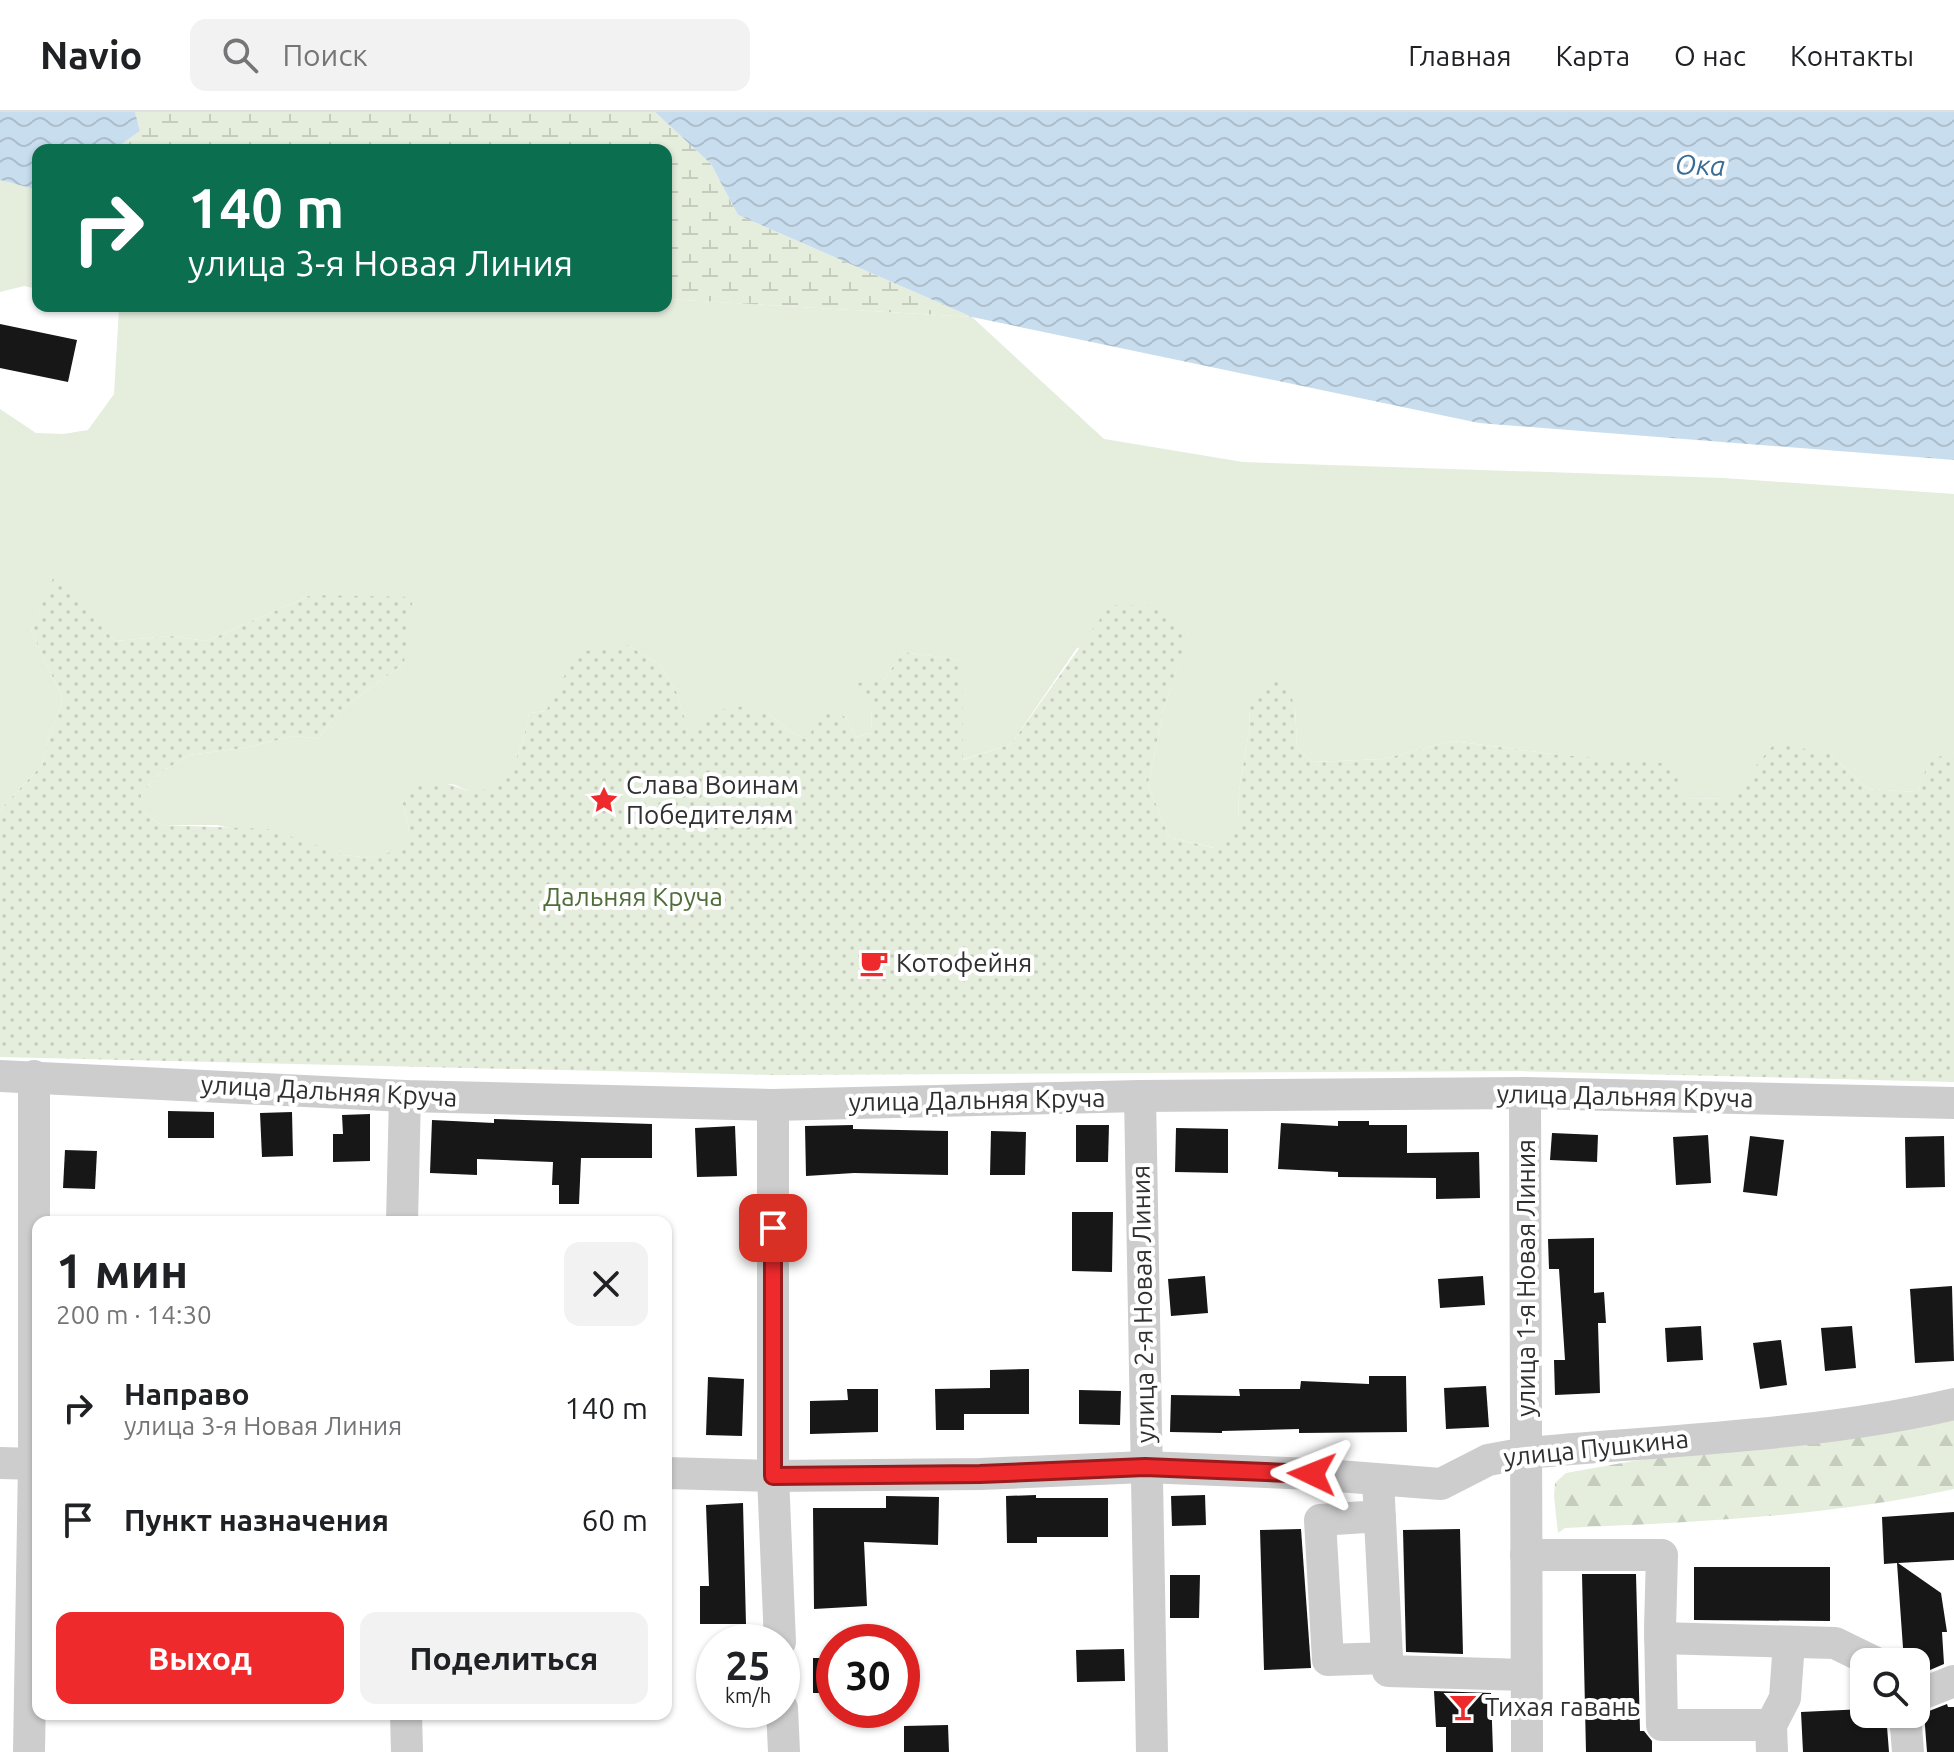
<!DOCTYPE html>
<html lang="ru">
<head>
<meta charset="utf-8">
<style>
	:root { --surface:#fff; --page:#f2f2f2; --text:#202124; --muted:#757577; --line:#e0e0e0; --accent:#ee2a2d }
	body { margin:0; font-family:Ubuntu,sans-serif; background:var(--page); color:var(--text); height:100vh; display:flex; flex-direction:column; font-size:30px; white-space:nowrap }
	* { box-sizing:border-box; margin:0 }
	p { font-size:26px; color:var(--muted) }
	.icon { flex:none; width:44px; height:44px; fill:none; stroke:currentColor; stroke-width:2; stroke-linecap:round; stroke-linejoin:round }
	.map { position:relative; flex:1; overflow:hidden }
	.side { position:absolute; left:32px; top:1104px; width:640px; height:504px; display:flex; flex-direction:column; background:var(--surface); border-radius:16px; box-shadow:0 2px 6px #0004 }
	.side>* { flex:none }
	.banner { position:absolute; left:32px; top:32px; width:640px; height:168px; border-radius:16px; box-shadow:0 2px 6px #0004; background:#0b6e4f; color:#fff; overflow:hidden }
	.tools { position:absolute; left:1850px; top:1536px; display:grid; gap:16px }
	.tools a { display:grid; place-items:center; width:80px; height:80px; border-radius:16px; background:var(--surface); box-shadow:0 2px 6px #0004; font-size:40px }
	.speed { position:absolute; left:696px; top:1512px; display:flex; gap:16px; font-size:40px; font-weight:700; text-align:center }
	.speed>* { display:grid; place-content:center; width:104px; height:104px; border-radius:50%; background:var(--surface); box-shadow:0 2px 6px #0004; line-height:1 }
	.speed small { font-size:20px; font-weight:400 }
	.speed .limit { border:12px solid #d22; background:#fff; color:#111 }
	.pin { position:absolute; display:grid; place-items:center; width:68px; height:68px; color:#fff; margin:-34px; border-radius:16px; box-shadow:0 4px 12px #0006 }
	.me { position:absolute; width:88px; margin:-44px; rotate:272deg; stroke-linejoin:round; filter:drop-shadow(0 0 6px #0008) }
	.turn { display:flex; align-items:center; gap:28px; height:168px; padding:0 24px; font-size:36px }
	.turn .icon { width:104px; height:104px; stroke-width:2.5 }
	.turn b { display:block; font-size:56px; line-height:68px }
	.round { display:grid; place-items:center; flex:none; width:84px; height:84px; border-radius:16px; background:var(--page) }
	.summary { display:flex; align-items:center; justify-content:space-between; height:136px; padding:0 24px }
	h1 { font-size:48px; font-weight:700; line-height:60px }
	.button { display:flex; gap:16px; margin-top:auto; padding:16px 24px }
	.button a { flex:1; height:92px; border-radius:16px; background:var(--accent); color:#fff; font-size:32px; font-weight:700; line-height:92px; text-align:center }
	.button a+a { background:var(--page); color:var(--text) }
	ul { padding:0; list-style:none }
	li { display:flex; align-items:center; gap:24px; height:112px; padding:0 24px }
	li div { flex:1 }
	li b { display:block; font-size:30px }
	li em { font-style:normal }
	header { display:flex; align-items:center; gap:48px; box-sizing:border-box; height:112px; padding:0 40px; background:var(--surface); border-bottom:2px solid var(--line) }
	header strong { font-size:38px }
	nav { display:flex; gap:44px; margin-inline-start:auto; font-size:28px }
	.search { width:560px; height:72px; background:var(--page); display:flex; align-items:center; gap:20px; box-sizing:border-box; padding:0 28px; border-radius:16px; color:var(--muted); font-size:30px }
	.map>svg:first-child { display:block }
	.grass { fill:#e5eddd }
	.forest { fill:url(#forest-firs) }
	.wetland { fill:url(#wetland-marsh) }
	.park { fill:url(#park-dots) }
	.water { fill:url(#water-waves) }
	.building { fill:#171717 }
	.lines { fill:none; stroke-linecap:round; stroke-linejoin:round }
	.minor { stroke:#cdcdcd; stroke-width:32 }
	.route-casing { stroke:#9b1b1d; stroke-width:20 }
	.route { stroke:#ee2a2d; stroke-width:14 }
	.labels { text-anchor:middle; stroke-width:8; stroke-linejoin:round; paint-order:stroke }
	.poi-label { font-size:26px; fill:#303030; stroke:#fff; text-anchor:start }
	.park-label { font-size:26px; fill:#4f6e3a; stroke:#fff }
	.street-label { font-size:26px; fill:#303030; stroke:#fff }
	.water-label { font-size:28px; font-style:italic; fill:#396d96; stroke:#fff }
</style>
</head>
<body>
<header>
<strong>Navio</strong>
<div class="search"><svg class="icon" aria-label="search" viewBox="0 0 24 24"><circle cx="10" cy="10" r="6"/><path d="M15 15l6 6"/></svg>Поиск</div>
<nav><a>Главная</a><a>Карта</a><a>О нас</a><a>Контакты</a></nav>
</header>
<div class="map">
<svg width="1954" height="1640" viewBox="0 0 1954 1640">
	<defs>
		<pattern id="forest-firs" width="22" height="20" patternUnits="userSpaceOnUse" patternTransform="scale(2)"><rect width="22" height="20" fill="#e5eddd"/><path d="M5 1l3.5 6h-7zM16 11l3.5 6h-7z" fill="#c5ccbe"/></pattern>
		<pattern id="wetland-marsh" width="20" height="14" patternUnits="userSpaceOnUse" patternTransform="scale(2)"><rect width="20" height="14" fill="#e5eddd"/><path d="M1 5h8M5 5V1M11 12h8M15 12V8" fill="none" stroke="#c5ccbe"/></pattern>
		<pattern id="park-dots" width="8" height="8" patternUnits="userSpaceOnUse" patternTransform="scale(2)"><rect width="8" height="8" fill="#e5eddd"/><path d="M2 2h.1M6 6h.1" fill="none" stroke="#c5ccbe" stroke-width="1.8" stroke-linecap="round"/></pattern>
		<pattern id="water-waves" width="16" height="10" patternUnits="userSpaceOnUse" patternTransform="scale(2)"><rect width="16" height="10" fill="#c8ddee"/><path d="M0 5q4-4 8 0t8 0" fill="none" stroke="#acbecc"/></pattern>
	</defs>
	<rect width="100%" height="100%" fill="#fff"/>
	<g class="grass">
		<polygon points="0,68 38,78 38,177 24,174 0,180"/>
		<path d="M666 187 972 205 1104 327 1243 350 1724 366 1954 382V641L1930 648 1917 680 1868 677 1830 642 1728 687 1685 686 1560 643 1453 629 1383 647 1312 650 1297 636 1295 594 1249 598 1250 613 1239 678 1238 709 1215 736 1169 725 1148 672 1164 597 1188 520 1077 536 1011 632 962 648 961 548 903 540 884 568 871 596 872 621 856 625 845 605 807 628 791 620 769 602 688 619 677 581 661 554 628 533 546 599 529 601C524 630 511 683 473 680 465 679 457 672 449 672 438 672 413 684 402 688L409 716 401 738 371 746 344 743 217 713H162L141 699V682L160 661 189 643 243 636 295 624 318 627 338 600 404 551 311 483 207 529 171 524 115 529 54 465 31 519 63 587 46 634 43 652 0 698V297L36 321 63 322 88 318 114 282 119 197 112 194H666Z"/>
	</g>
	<path class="forest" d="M1954 1288V1377C1826 1405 1695 1410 1565 1416L1558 1421 1554 1384 1555 1371 1566 1361 1935 1295Z"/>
	<polygon class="wetland" points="135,0 655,0 711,52 738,103 972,205 666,187 666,38 113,38 140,19"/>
	<path class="park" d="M54 464 115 529 171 524 207 529 311 483 413 485 404 551 338 600 318 627 295 624 243 636 189 643 160 661 141 682V699L162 713 269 717 344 743 371 746 401 737 409 716 402 688 415 670C425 670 436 670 446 672 456 673 467 681 477 679 514 674 523 632 529 601L546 599 577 540 628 533 661 554 677 581 688 618 708 600 744 594 769 602 791 620 807 628 824 594 845 605 856 625 872 621 871 596 857 571 884 568 903 540 962 548 963 648 1011 632 1110 493 1160 494 1188 521 1164 597 1148 672 1169 725 1214 736 1238 709 1239 678 1250 613 1249 598 1262 575 1284 567 1295 594 1297 636 1312 650 1383 647 1453 629 1560 643 1672 652 1685 686 1728 687 1775 631 1830 642 1868 677 1917 680 1930 647 1954 641V970L1519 959 772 963 0 945V698L43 652 46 634 63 587 31 519Z"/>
	<g class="water">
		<polygon points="0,0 135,0 140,19 113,38 38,38 38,78 0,68"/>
		<polygon points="655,0 1954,0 1954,348 1479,311 972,205 738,103 711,52"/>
	</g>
	<g class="building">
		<polygon points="0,212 77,228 68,270 0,256"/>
		<polygon points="168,999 214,1000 214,1026 168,1026"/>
		<polygon points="292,1000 293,1044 262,1045 260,1001"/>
		<polygon points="370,1002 370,1049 333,1050 333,1022 343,1022 342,1003"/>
		<polygon points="494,1007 652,1012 652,1046 581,1046 579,1092 559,1092 559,1073 552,1073 553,1050 477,1047 477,1063 430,1061 432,1008 494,1011"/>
		<polygon points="1338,1009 1369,1009 1369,1013 1407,1013 1407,1041 1479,1040 1480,1086 1436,1087 1436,1066 1338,1065 1338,1060 1278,1057 1281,1011 1338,1014"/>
		<polygon points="853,1013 853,1017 948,1019 948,1063 854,1061 806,1064 805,1014"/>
		<polygon points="1076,1013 1109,1013 1108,1050 1076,1050"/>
		<polygon points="735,1014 737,1064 697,1065 695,1016"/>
		<polygon points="1176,1016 1228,1017 1228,1061 1175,1060"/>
		<polygon points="991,1019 1026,1020 1025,1063 990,1063"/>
		<polygon points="1552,1021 1598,1023 1597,1050 1550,1048"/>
		<polygon points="1708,1023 1711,1071 1676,1073 1673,1025"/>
		<polygon points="1750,1024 1784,1028 1777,1084 1743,1080"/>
		<polygon points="1944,1024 1945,1075 1906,1076 1905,1025"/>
		<polygon points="65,1038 97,1039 95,1077 63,1076"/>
		<polygon points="1072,1100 1113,1100 1112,1160 1072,1159"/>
		<polygon points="1594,1126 1594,1181 1604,1180 1606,1211 1598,1211 1600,1281 1555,1283 1554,1248 1565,1248 1559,1157 1549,1157 1548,1127"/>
		<polygon points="1205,1164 1208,1201 1171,1204 1168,1167"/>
		<polygon points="1483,1164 1485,1193 1440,1196 1438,1167"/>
		<polygon points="1952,1174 1954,1249 1915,1251 1910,1177"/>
		<polygon points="1701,1214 1703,1248 1667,1250 1665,1216"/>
		<polygon points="1852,1214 1856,1256 1825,1259 1821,1216"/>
		<polygon points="1781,1228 1787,1273 1760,1277 1753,1231"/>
		<polygon points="1029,1257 1029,1302 964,1302 964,1318 936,1318 935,1277 990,1276 990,1258"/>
		<polygon points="1369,1264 1406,1264 1407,1320 1299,1321 1299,1317 1222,1319 1222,1321 1170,1320 1171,1283 1240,1284 1239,1277 1300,1277 1301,1269 1369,1272"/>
		<polygon points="708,1265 744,1267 742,1324 706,1323"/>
		<polygon points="1486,1274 1489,1315 1446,1317 1444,1276"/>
		<polygon points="847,1277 878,1277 878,1320 810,1322 810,1289 848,1288"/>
		<polygon points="1079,1278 1121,1279 1120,1313 1079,1312"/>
		<polygon points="1036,1383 1036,1386 1108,1386 1108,1425 1037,1425 1037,1431 1007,1431 1006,1384"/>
		<polygon points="1205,1383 1206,1413 1172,1414 1171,1384"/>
		<polygon points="886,1384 939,1385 938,1433 864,1430 867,1494 814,1497 813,1396 886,1396"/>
		<polygon points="743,1391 746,1512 700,1512 700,1474 709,1474 706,1393"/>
		<polygon points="1954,1400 1954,1448 1898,1451 1941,1481 1947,1520 1942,1520 1944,1552 1916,1564 1916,1550 1904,1550 1897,1451 1884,1452 1882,1405"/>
		<polygon points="1301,1417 1311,1556 1264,1558 1260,1418"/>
		<polygon points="1460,1417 1463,1542 1406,1540 1403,1418"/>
		<polygon points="1694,1455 1830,1455 1830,1509 1694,1508"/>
		<polygon points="1582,1462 1636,1462 1640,1619 1644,1619 1652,1629 1652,1640 1586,1640"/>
		<polygon points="1170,1463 1200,1463 1199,1506 1170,1506"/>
		<polygon points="1124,1537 1125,1569 1077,1570 1076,1538"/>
		<rect x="813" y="1546" width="21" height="35"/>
		<polygon points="1434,1579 1491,1581 1493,1640 1446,1640 1446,1615 1436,1615"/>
		<polygon points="1947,1592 1948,1595 1954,1595 1954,1640 1927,1640 1924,1601"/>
		<polygon points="1864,1597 1864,1602 1886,1602 1889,1640 1803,1640 1801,1600"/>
		<polygon points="948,1613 949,1640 904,1640 904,1614"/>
	</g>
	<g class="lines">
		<g class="minor">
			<polyline points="0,964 405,984 773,993 1140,984 1525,981 1954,991"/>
			<polyline points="1525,981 1527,1640"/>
			<polyline points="1140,984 1152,1640"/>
			<polyline points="773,993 773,1364 780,1530"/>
			<polyline points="402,1110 405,984"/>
			<polyline points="0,1351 38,1352"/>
			<path d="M666 1361 773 1364 980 1362 1145 1355 1312 1362 1441 1372 1488 1348 1526 1341C1667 1328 1817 1324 1954 1292"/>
			<polyline points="1378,1368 1387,1546 1328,1548 1320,1408 1380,1404"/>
			<polyline points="1526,1443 1662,1443 1660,1516 1662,1613 1771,1613 1772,1640"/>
			<polyline points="1660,1526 1835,1531 1874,1550"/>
			<polyline points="1387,1546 1388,1559 1526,1563"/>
			<polyline points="1916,1584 1954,1569"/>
			<polyline points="782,1596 784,1640"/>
			<polyline points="406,1602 407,1640"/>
			<polyline points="1905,1602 1908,1640"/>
			<polyline points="1771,1613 1785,1586 1789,1530"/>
			<polyline points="29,1640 34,1352 34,964"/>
		</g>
	</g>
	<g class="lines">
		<defs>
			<polyline id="route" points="773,1116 773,1364 980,1362 1145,1355 1312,1362"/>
		</defs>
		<use href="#route" class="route-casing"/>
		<use href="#route" class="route"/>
	</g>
	<defs>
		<symbol id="sight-bare" viewBox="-9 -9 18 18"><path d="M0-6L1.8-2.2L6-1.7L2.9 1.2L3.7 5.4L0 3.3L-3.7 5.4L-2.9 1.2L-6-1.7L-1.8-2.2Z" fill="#ee2a2d" stroke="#fff" stroke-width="2.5" paint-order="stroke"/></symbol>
		<symbol id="cafe-bare" viewBox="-9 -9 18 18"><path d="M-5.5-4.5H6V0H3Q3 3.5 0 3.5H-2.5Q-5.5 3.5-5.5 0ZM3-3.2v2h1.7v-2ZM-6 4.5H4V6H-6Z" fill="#ee2a2d" stroke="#fff" stroke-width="2.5" paint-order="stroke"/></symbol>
		<symbol id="bar-bare" viewBox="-9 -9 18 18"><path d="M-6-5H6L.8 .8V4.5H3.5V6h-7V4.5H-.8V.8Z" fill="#ee2a2d" stroke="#fff" stroke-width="2.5" paint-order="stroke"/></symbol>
	</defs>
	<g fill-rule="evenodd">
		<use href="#sight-bare" x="584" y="668" width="40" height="40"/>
		<use href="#cafe-bare" x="854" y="831" width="40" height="40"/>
		<use href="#bar-bare" x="1443" y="1575" width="40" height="40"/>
	</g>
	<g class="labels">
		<g class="poi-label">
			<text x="626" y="682">Слава Воинам<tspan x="626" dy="30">Победителям</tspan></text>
			<text x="896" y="860">Котофейня</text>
			<text x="1485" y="1604">Тихая гавань</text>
		</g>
		<g class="park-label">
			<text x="633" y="794">Дальняя Круча</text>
		</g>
		<g class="street-label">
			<text transform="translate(329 979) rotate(3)" y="9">улица Дальняя Круча</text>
			<text transform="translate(1625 984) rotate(1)" y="9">улица Дальняя Круча</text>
			<text transform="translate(977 988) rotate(-1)" y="9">улица Дальняя Круча</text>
			<text transform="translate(1526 1166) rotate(-90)" y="9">улица 1-я Новая Линия</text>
			<text transform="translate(1143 1192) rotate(-91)" y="9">улица 2-я Новая Линия</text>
			<text transform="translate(1596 1336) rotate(-6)" y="9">улица Пушкина</text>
		</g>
		<g class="water-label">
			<text transform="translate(1700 53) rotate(2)" y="10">Ока</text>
		</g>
	</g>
</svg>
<div class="tools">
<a><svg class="icon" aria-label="search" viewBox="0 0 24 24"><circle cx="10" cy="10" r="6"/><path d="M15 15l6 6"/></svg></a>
</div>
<div class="speed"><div>25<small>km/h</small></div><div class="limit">30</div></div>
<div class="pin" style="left:773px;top:1116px;background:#d93025"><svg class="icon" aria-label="arrive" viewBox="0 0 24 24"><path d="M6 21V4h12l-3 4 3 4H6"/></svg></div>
<svg class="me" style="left:1312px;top:1362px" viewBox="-20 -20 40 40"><path d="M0-17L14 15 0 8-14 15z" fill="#ee2a2d" stroke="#fff" stroke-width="4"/></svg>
<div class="banner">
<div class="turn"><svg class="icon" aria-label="right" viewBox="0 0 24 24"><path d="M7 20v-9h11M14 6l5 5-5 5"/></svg><div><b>140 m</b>улица 3-я Новая Линия</div></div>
</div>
<section class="side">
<div class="summary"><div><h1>1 мин</h1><p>200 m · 14:30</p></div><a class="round"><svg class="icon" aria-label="close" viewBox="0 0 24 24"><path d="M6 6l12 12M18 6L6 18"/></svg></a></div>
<ul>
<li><svg class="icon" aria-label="right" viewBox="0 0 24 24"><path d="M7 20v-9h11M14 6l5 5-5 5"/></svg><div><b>Направо</b><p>улица 3-я Новая Линия</p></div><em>140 m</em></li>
<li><svg class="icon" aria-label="arrive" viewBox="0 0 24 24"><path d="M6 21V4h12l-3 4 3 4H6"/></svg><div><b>Пункт назначения</b></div><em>60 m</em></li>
</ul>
<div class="button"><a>Выход</a><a>Поделиться</a></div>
</section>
</div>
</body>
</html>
